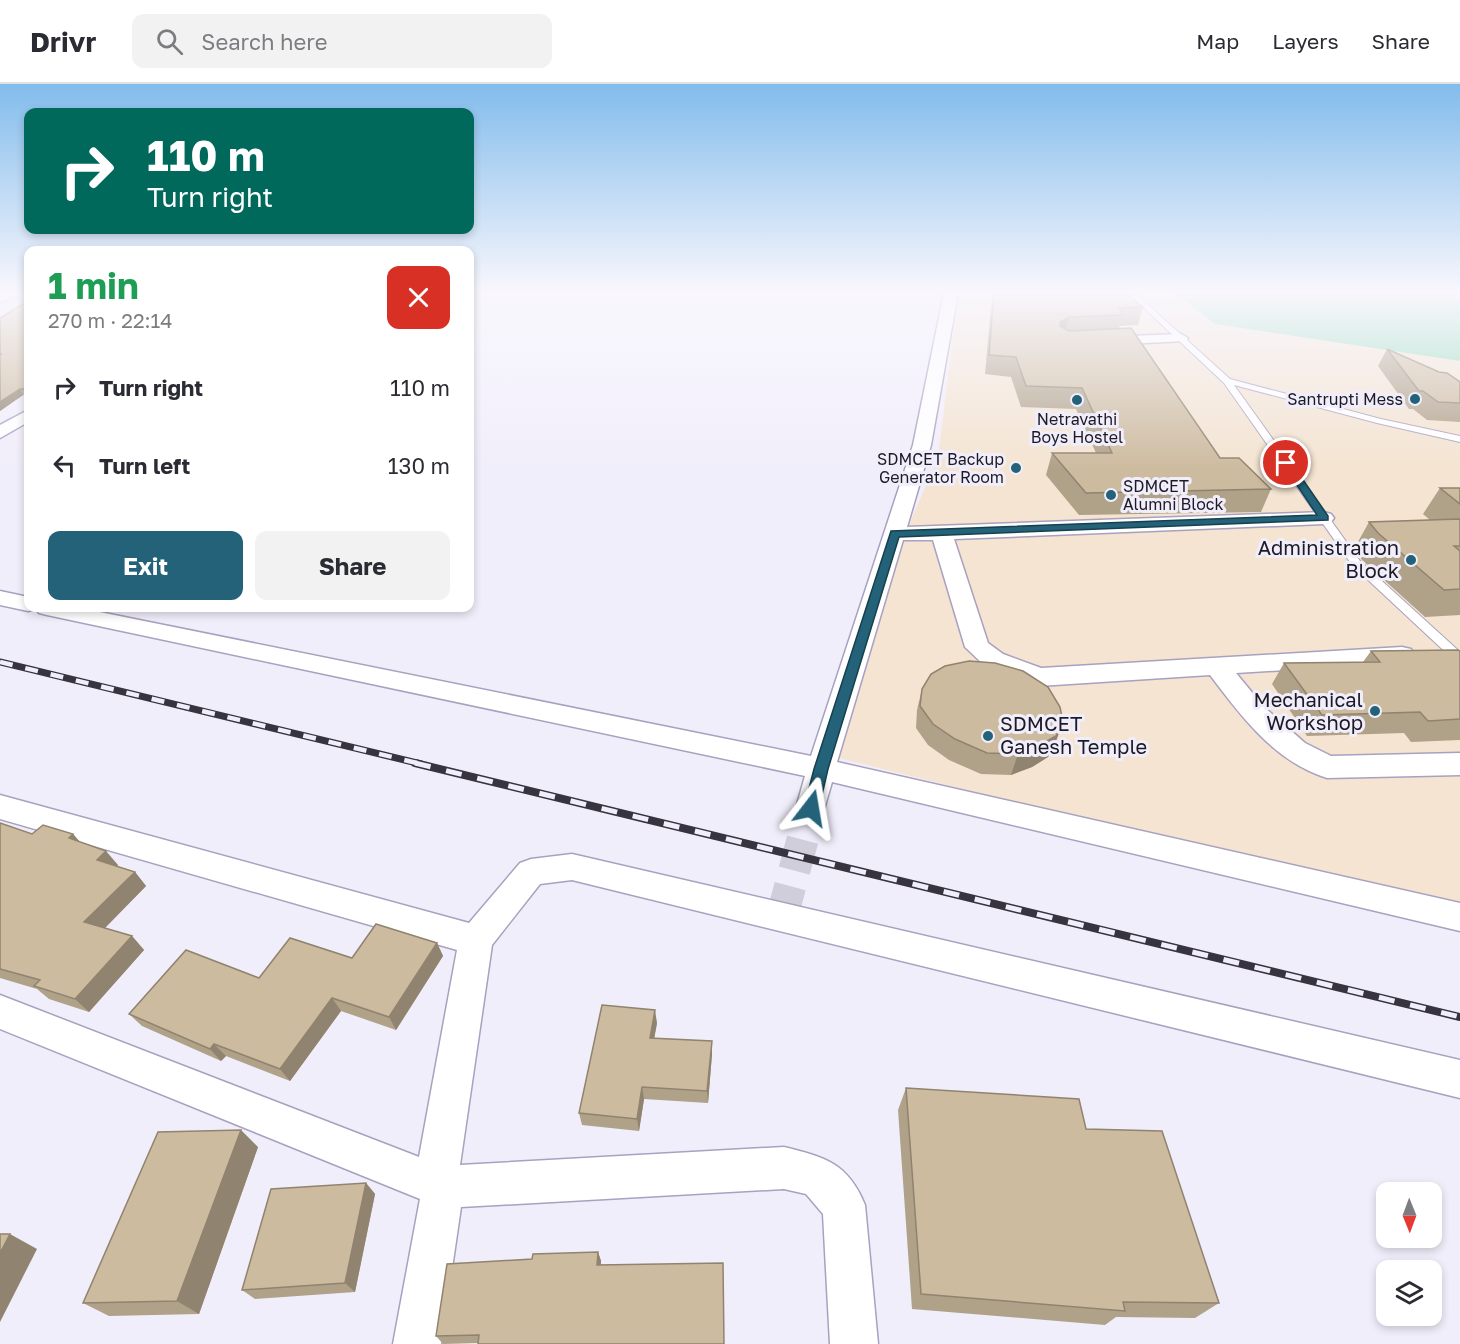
<!DOCTYPE html>
<html lang="en">
<head>
<meta charset="utf-8">
<style>
	:root { --surface:#fff; --page:#f2f2f3; --text:#2b2b33; --muted:#7c7c81; --line:#e1e1e2; --accent:#236278 }
	body { margin:0; font-family:"Golos Text",sans-serif; background:var(--page); color:var(--text); height:100vh; display:flex; flex-direction:column; font-size:22px; white-space:nowrap }
	* { box-sizing:border-box; margin:0 }
	p { font-size:20px; color:var(--muted) }
	.icon { flex:none; width:33px; height:33px; fill:none; stroke:currentColor; stroke-width:2; stroke-linecap:round; stroke-linejoin:round }
	.map { position:relative; flex:1; overflow:hidden }
	.sheet { position:absolute; left:24px; top:162px; width:450px; height:366px; display:flex; flex-direction:column; background:var(--surface); border-radius:12px; box-shadow:0 3px 9px #0003 }
	.sheet>* { flex:none }
	.hud { position:absolute; left:24px; top:24px; width:450px; height:126px; border-radius:12px; box-shadow:0 3px 9px #0003; background:#00695c; color:#fff; overflow:hidden }
	.needle { width:39px; rotate:179deg }
	.tools { position:absolute; left:1376px; top:1098px; display:grid; gap:12px }
	.tools a { display:grid; place-items:center; width:66px; height:66px; border-radius:12px; background:var(--surface); box-shadow:0 3px 9px #0003; font-size:30px }
	.pin { position:absolute; display:grid; place-items:center; width:51px; height:51px; color:#fff; margin:-26px; border:3px solid #fff; border-radius:50%; box-shadow:0 2px 6px #0007 }
	.me { position:absolute; width:66px; margin:-33px; rotate:14deg; stroke-linejoin:round; filter:drop-shadow(0 0 4px #0008) }
	.turn { display:flex; align-items:center; gap:21px; height:126px; padding:0 24px; font-size:27px }
	.turn .icon { width:78px; height:78px; stroke-width:2.5 }
	.turn b { display:block; font-size:42px; line-height:51px }
	.round { display:grid; place-items:center; flex:none; width:63px; height:63px; border-radius:12px; background:var(--page) }
	.head { display:flex; align-items:center; justify-content:space-between; height:102px; padding:0 24px }
	h1 { font-size:36px; font-weight:700; line-height:45px; color:#1e9e55 }
	.button { display:flex; gap:12px; margin-top:auto; padding:12px 24px }
	.button a { flex:1; height:69px; border-radius:12px; background:var(--accent); color:#fff; font-size:24px; font-weight:700; line-height:69px; text-align:center }
	.button a+a { background:var(--page); color:var(--text) }
	ul { padding:0; list-style:none }
	li { display:flex; align-items:center; gap:18px; height:78px; padding:0 24px }
	li div { flex:1 }
	li b { display:block; font-size:22px }
	li em { font-style:normal }
	header { display:flex; align-items:center; gap:36px; box-sizing:border-box; height:84px; padding:0 30px; background:var(--surface); border-bottom:2px solid var(--line) }
	header strong { font-size:28px }
	nav { display:flex; gap:33px; margin-inline-start:auto; font-size:21px }
	.search { width:420px; height:54px; background:var(--page); display:flex; align-items:center; gap:15px; box-sizing:border-box; padding:0 21px; border-radius:12px; color:var(--muted); font-size:22px }
	.map>svg:first-child { display:block }
	.education { fill:#f4e4d1 }
	.green { fill:#95daba }
	.lines { fill:none; stroke-linecap:round; stroke-linejoin:round }
	.street-tunnel { stroke:#d1cedb; stroke-width:32; stroke-dasharray:32 16; stroke-linecap:butt }
	.lane-casing { stroke:#a8a1bf; stroke-width:2 }
	.street-casing { stroke:#a8a1bf; stroke-width:3 }
	.lane { fill:#fff; fill-rule:evenodd }
	.street { fill:#fff; fill-rule:evenodd }
	.rail-far1-casing { stroke:#37343f; stroke-width:7 }
	.rail-casing { stroke:#37343f; stroke-width:8 }
	.rail-far1 { stroke:#f1eefb; stroke-width:4.5; stroke-dasharray:13; stroke-linecap:butt }
	.rail { stroke:#f1eefb; stroke-width:5; stroke-dasharray:16; stroke-linecap:butt }
	.wall { fill:#b0a189 }
	.shaded-wall { fill:#90836f }
	.building { fill:#cdbb9f; stroke:#90836f; stroke-width:1.5 }
	.route { fill:#236278; stroke:#17404e; stroke-width:1.5 }
	.poi-dot { fill:#236278; stroke:#f1eefb; stroke-width:2 }
	.labels { text-anchor:middle; stroke-width:6; stroke-linejoin:round; paint-order:stroke }
	.far-poi-label { font-size:16px; fill:#1d1a25; stroke:#f1eefb; text-anchor:end }
	.poi-label { font-size:20px; fill:#1d1a25; stroke:#f1eefb; text-anchor:end }
</style>
</head>
<body>
<header>
<strong>Drivr</strong>
<div class="search"><svg class="icon" aria-label="search" viewBox="0 0 24 24"><circle cx="10" cy="10" r="6"/><path d="M15 15l6 6"/></svg>Search here</div>
<nav><a>Map</a><a>Layers</a><a>Share</a></nav>
</header>
<div class="map">
<svg width="1460" height="1260" viewBox="0 0 1460 1260">
	<rect width="100%" height="100%" fill="#f1eefb"/>
	<polygon class="education" points="958,209 1460,209 1460,829 839,674 905,450 938,374"/>
	<polygon class="green" points="1175,209 1454,209 1460,212 1460,277 1215,240"/>
	<g class="lines">
		<polyline class="street-tunnel" points="782,833 811,724"/>
		<defs>
			<polygon id="lane" points="1128,209 1135,209 1230,295 1381,335 1460,352 1460,358 1377,339 1234,301 1360,477 1460,568 1460,579 1456,578 1352,481 1224,299"/>
			<g id="street">
				<polygon points="0,209 13,209 5,217 0,218"/>
				<path d="M944 209H958L931 361 907 443 1324 428 1331 430 1334 434 1331 438 1324 440 954 455 988 559 1003 570 1041 584 1402 563 1411 565 1415 571 1411 577 1402 579 1236 589 1264 623 1305 659 1331 672 1460 669V691L1327 694C1275 678 1241 632 1210 591L1039 602 985 582 965 563 933 456H903L837 678 1460 819V847L832 698 822 732 811 736 800 732 796 724 805 692 47 531 39 529 36 525 28 527 0 521V507L28 513V524H80L811 672 913 361Z"/>
				<polygon points="1181,250 1188,254 1186,257 1104,261 1097,257 1104,253"/>
				<polygon points="28,326 28,338 0,354 0,341"/>
				<path d="M0 711 469 839 520 779 531 775 572 770 1460 976V1014L572 796 540 800 492 861 460 1081 784 1063C825 1073 848 1079 865 1121L878 1260H830L823 1130 806 1110 784 1105 461 1123 441 1260H393L420 1115 0 945V911L419 1073 457 866 0 735Z"/>
			</g>
		</defs>
		<use href="#lane" class="lane-casing"/>
		<use href="#street" class="street-casing"/>
		<use href="#lane" class="lane"/>
		<use href="#street" class="street"/>
		<defs>
			<polyline id="rail-far1" points="0,578 421,680"/>
			<polyline id="rail" points="415,679 1460,933"/>
		</defs>
		<use href="#rail-far1" class="rail-far1-casing"/>
		<use href="#rail" class="rail-casing"/>
		<use href="#rail-far1" class="rail-far1"/>
		<use href="#rail" class="rail"/>
	</g>
	<g class="wall">
		<polygon points="994,209 1125,209 1143,223 1138,241 1120,242 1119,244 1220,374 1271,405 1261,428 1079,431 1046,391 1052,369 1096,369 1076,325 1021,323 1011,293 985,290 991,222"/>
		<polygon points="28,217 28,311 23,311 0,327 0,234"/>
		<polygon points="1387,265 1460,319 1460,338 1427,336 1413,325 1409,325 1378,282"/>
		<polygon points="1440,404 1460,404 1460,531 1425,533 1362,476 1354,465 1369,438 1430,436 1423,430"/>
		<polygon points="1371,567 1460,567 1460,656 1411,658 1404,649 1307,652 1272,600 1284,579 1363,578"/>
		<polygon points="922,605 1055,660 1048,673 1032,683 1011,691 981,690 949,676 928,661 916,644 917,626"/>
		<polygon points="0,739 32,750 73,750 80,758 118,781 117,782 135,788 146,802 105,844 132,852 144,866 89,928 49,915 37,905 0,894"/>
		<polygon points="437,859 443,872 396,946 341,927 290,997 226,972 221,977 142,942 129,930 259,894 352,874"/>
		<polygon points="657,939 654,954 712,957 712,970 708,1019 644,1015 639,1047 582,1041 579,1029"/>
		<polygon points="906,1004 1086,1045 1219,1219 1195,1234 1116,1233 1105,1241 912,1225 898,1026"/>
		<polygon points="258,1063 199,1230 109,1232 83,1219"/>
		<polygon points="366,1099 375,1110 355,1208 255,1215 242,1206"/>
		<polygon points="598,1168 601,1177 601,1181 478,1259 443,1260 436,1252 532,1175"/>
	</g>
	<g class="shaded-wall">
		<polygon points="1069,233 1064,252 1055,257 1060,238"/>
		<polygon points="20,305 23,311 0,327 0,318"/>
		<polygon points="1063,638 1055,660 1048,673 1032,683 1011,691 1018,670"/>
		<polygon points="73,750 86,765 69,754"/>
		<polygon points="106,767 118,781 109,790 97,776"/>
		<polygon points="135,788 146,802 97,852 84,838"/>
		<polygon points="132,852 144,866 89,928 75,915"/>
		<polygon points="437,859 443,872 396,946 389,933"/>
		<polygon points="332,914 341,927 290,997 280,985"/>
		<polygon points="655,926 657,939 652,967 650,954"/>
		<polygon points="712,957 712,970 708,1019 707,1007"/>
		<polygon points="214,960 226,972 221,977 210,965"/>
		<polygon points="642,1003 644,1015 639,1047 637,1035"/>
		<polygon points="241,1046 258,1063 199,1230 177,1217"/>
		<polygon points="366,1099 375,1110 355,1208 345,1199"/>
		<polygon points="10,1150 37,1165 0,1238 0,1169"/>
		<polygon points="598,1168 601,1177 600,1190 597,1181"/>
	</g>
	<g class="building">
		<polygon points="994,209 1125,209 1143,223 1119,224 1123,231 1069,233 1060,238 1060,242 1069,247 1131,244 1220,374 1239,374 1271,405 1086,409 1052,369 1112,369 1082,304 1026,302 1016,273 989,271"/>
		<polygon points="28,217 28,305 20,305 0,318 0,271 2,270 0,270 0,234"/>
		<polygon points="1387,265 1439,288 1447,289 1460,298 1460,319 1438,318 1423,307 1419,307"/>
		<polygon points="1440,404 1460,404 1460,420"/>
		<polygon points="1460,435 1460,462 1454,462 1460,467 1460,505 1444,506 1378,449 1369,438"/>
		<polygon points="1458,566 1460,567 1460,635 1428,637 1420,628 1322,631 1284,579 1380,578 1371,567"/>
		<polygon points="969,577 995,579 1023,587 1048,603 1060,623 1063,638 1056,652 1040,661 1018,670 987,669 955,655 933,640 920,622 922,605 931,590 945,582"/>
		<polygon points="0,739 32,750 43,741 73,750 69,754 106,767 97,776 135,788 84,838 132,852 75,915 34,902 40,896 0,885"/>
		<polygon points="376,840 437,859 389,933 332,914 280,985 214,960 210,965 129,930 186,866 259,894 290,854 352,874"/>
		<polygon points="602,921 655,926 650,954 712,957 707,1007 642,1003 637,1035 579,1029"/>
		<polygon points="906,1004 1079,1015 1086,1045 1162,1047 1219,1219 1123,1218 1125,1227 921,1210"/>
		<polygon points="241,1046 177,1217 83,1219 158,1048"/>
		<polygon points="366,1099 345,1199 242,1206 271,1105"/>
		<polygon points="0,1150 10,1150 0,1169"/>
		<polygon points="598,1168 597,1181 723,1179 724,1260 478,1260 479,1251 436,1252 447,1180 532,1175 533,1170"/>
	</g>
	<linearGradient id="sky" x2="0" y2="1"><stop stop-color="#82bcec"/><stop offset="0.54" stop-color="#f9f7fd"/><stop offset="1" stop-color="#f9f7fd" stop-opacity="0"/></linearGradient>
	<rect width="1460" height="386" fill="url(#sky)"/>
	<polygon class="route" points="1286,376 1290,377 1328,432 1328,436 899,453 828,685 819,724 817,728 806,728 804,724 814,685 891,447 1317,431 1282,379"/>
	<g class="poi-dot">
		<circle cx="1415" cy="315" r="6"/>
		<circle cx="1077" cy="316" r="6"/>
		<circle cx="1016" cy="384" r="6"/>
		<circle cx="1111" cy="411" r="6"/>
		<circle cx="1411" cy="476" r="6"/>
		<circle cx="1375" cy="627" r="6"/>
		<circle cx="988" cy="652" r="6"/>
	</g>
	<g class="labels">
		<g class="far-poi-label">
			<text x="1403" y="321">Santrupti Mess</text>
			<text x="1077" y="341" text-anchor="middle">Netravathi<tspan x="1077" dy="18">Boys Hostel</tspan></text>
			<text x="1004" y="381">SDMCET Backup<tspan x="1004" dy="18">Generator Room</tspan></text>
			<text x="1123" y="408" text-anchor="start">SDMCET<tspan x="1123" dy="18">Alumni Block</tspan></text>
		</g>
		<g class="poi-label">
			<text x="1399" y="471">Administration<tspan x="1399" dy="23">Block</tspan></text>
			<text x="1363" y="623">Mechanical<tspan x="1363" dy="23">Workshop</tspan></text>
			<text x="1000" y="647" text-anchor="start">SDMCET<tspan x="1000" dy="23">Ganesh Temple</tspan></text>
		</g>
	</g>
</svg>
<div class="tools">
<a><svg class="needle" viewBox="-14 -14 28 28"><path d="M0-13l5 13h-10z" fill="#e53935"/><path d="M0 13l5-13h-10z" fill="#7c7c81"/></svg></a>
<a><svg class="icon" aria-label="layers" viewBox="0 0 24 24"><path d="M12 4l9 5-9 5-9-5zM3 14l9 5 9-5"/></svg></a>
</div>
<div class="pin" style="left:1286px;top:379px;background:#d93025"><svg class="icon" aria-label="arrive" viewBox="0 0 24 24"><path d="M6 21V4h12l-3 4 3 4H6"/></svg></div>
<svg class="me" style="left:811px;top:724px" viewBox="-20 -20 40 40"><path d="M0-17L14 15 0 8-14 15z" fill="#236278" stroke="#fff" stroke-width="4"/></svg>
<div class="hud">
<div class="turn"><svg class="icon" aria-label="right" viewBox="0 0 24 24"><path d="M7 20v-9h11M14 6l5 5-5 5"/></svg><div><b>110 m</b>Turn right</div></div>
</div>
<section class="sheet">
<div class="head"><div><h1>1 min</h1><p>270 m · 22:14</p></div><a class="round" style="background:#d93025;color:#fff"><svg class="icon" aria-label="close" viewBox="0 0 24 24"><path d="M6 6l12 12M18 6L6 18"/></svg></a></div>
<ul>
<li><svg class="icon" aria-label="right" viewBox="0 0 24 24"><path d="M7 20v-9h11M14 6l5 5-5 5"/></svg><div><b>Turn right</b></div><em>110 m</em></li>
<li><svg class="icon" aria-label="left" viewBox="0 0 24 24"><path d="M17 20v-9H6M10 6l-5 5 5 5"/></svg><div><b>Turn left</b></div><em>130 m</em></li>
</ul>
<div class="button"><a>Exit</a><a>Share</a></div>
</section>
</div>
</body>
</html>
